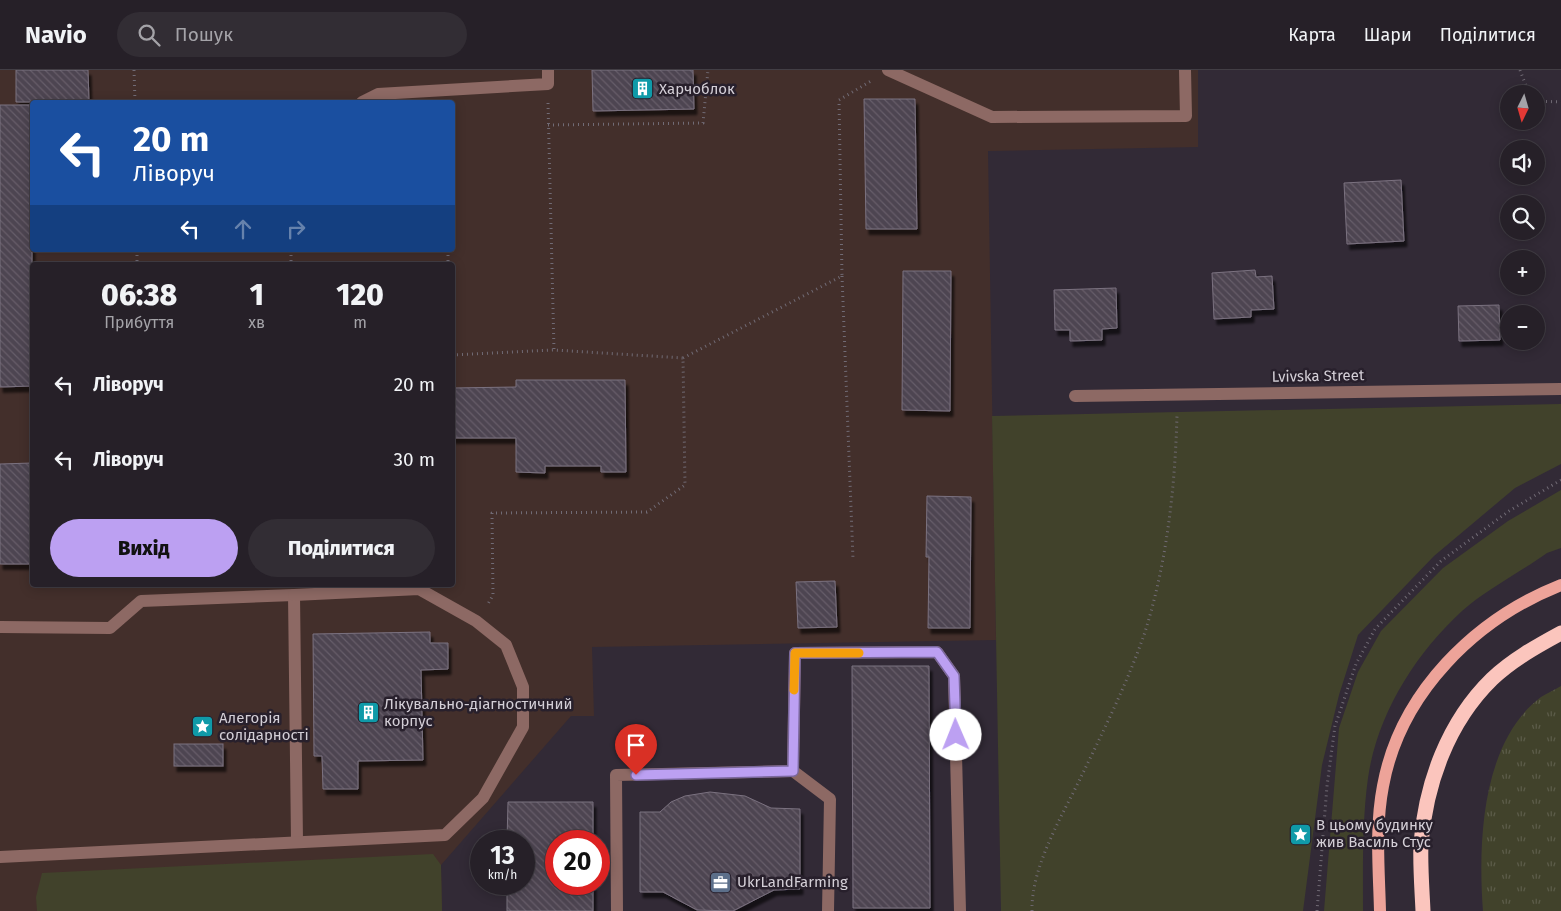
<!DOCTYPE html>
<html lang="uk">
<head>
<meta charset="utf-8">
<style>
	:root { --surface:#262028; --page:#322d34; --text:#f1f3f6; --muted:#a4a3a8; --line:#423e45; --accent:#bca0f2 }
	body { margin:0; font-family:"Fira Sans",sans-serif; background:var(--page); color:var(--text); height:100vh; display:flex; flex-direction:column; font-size:19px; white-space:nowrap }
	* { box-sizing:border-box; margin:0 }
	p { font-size:16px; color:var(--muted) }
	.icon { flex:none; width:28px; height:28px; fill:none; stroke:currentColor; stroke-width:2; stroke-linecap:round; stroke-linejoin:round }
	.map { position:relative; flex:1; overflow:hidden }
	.details { position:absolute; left:30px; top:192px; width:425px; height:325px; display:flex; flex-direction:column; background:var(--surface); border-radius:5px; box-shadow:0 2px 12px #0003,0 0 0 1px var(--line) }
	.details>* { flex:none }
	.hud { position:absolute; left:30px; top:30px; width:425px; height:152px; border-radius:5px; box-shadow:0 2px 12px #0003,0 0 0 1px var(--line); background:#1a4fa0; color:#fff; overflow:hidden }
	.needle { width:32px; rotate:185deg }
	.tools { position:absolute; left:1500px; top:15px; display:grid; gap:10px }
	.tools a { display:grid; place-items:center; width:45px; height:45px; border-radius:50%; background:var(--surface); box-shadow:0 2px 12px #0003,0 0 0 1px var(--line); font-size:25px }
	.speed { position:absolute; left:470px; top:760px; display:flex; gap:10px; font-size:25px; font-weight:700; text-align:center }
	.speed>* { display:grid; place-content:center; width:65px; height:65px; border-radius:50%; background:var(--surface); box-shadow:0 2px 12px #0003,0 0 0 1px var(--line); line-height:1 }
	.speed small { font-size:12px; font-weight:400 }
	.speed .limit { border:8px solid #d22; background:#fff; color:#111 }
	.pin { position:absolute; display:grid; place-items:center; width:42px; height:42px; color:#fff; margin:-51px -21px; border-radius:50% 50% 50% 0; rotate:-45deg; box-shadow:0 0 5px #0007 }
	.pin .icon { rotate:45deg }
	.me { position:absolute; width:55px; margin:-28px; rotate:359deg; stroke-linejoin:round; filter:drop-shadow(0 0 4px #0008) }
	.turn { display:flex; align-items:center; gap:18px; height:105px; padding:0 20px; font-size:22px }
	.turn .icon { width:65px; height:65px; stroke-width:2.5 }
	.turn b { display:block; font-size:35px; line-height:42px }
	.lanes { display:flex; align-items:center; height:48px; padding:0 20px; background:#0003; justify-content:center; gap:25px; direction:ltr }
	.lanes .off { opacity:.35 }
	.eta { display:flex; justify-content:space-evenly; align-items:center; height:85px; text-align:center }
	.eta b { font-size:30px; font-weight:800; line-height:35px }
	.primary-button { display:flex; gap:10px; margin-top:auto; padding:10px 20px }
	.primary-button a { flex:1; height:58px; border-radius:30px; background:var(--accent); color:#111; font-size:20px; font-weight:800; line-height:58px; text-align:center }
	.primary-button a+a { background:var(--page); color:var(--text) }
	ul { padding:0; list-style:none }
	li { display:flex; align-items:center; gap:15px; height:75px; padding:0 20px }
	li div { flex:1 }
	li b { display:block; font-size:19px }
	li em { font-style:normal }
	header { display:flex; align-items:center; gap:30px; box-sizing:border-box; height:70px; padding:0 25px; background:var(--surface); border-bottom:1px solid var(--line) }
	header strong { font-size:24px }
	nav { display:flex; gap:28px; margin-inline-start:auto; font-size:18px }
	.search { width:350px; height:45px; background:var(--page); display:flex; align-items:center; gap:12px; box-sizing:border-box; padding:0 18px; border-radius:28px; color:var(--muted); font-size:19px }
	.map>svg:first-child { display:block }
	.medical { fill:#432f2b; fill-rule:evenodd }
	.green { fill:#41422b }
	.park { fill:url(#park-tufts) }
	.building { fill:url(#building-back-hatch); stroke:#7b7280; filter:url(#shadow) }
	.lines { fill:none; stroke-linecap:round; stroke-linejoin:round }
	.path { stroke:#716b75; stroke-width:3; stroke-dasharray:1 4; stroke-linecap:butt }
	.minor { stroke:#8d6964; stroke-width:12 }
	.major { stroke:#eda399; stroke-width:12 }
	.highway { stroke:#fbc5bd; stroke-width:15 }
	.route-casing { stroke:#7a689d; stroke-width:12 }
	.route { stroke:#bca0f2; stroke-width:9 }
	.slow { stroke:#f59e0b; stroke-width:9 }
	.labels { text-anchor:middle; stroke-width:5; stroke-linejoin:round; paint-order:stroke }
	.poi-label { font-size:15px; fill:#d4cfd7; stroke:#28202c; text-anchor:start }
	.street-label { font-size:15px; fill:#d4cfd7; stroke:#28202c }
</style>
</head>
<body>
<header>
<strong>Navio</strong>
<div class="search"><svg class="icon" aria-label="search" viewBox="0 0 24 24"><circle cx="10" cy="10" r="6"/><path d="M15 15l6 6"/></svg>Пошук</div>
<nav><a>Карта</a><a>Шари</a><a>Поділитися</a></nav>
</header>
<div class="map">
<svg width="1561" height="841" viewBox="0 0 1561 841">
	<defs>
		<pattern id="park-tufts" width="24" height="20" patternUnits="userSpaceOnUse" patternTransform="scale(1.25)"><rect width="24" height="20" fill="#41422b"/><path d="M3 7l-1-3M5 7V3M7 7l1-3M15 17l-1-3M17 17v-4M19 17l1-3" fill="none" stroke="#5c5c49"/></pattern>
		<pattern id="building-back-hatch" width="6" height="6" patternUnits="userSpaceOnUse" patternTransform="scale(1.25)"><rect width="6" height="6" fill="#4d4451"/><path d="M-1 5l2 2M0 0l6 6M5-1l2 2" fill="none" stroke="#665e69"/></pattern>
		<filter id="shadow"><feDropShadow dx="3" dy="5.5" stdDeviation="1" flood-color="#0009"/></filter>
	</defs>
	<rect width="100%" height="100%" fill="#322a36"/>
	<path class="medical" d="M0 0H1198V77L988 81 996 570 592 577 594 646H571L441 795 442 841H0ZM32 32H452V180H32ZM32 195H452V515H32Z"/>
	<g class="green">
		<polygon points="1561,334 1561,394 1515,418 1434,486 1358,565 1339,625 1322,695 1303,841 1001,841 992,346"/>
		<path d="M1561 420V478L1547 483C1522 501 1484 521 1462 541 1415 584 1377 645 1368 708 1362 751 1363 797 1363 841H1324L1339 658 1358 602 1381 561 1443 498 1508 451Z"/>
		<polygon points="433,784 441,795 442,841 37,841 36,827 42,803"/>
	</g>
	<path class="park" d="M1561 616V841H1483C1478 774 1481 672 1541 627 1547 623 1555 620 1561 616Z"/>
	<g class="building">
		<polygon points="16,0 88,0 89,32 16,32"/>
		<polygon points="592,0 693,0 694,39 593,41"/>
		<polygon points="864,29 915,29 917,159 866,159"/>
		<polygon points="0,35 32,35 32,316 0,317"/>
		<polygon points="1401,110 1404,171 1347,174 1344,113"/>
		<polygon points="1255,200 1256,207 1272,206 1274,239 1251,240 1251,247 1214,249 1212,203"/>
		<polygon points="903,201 951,201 950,341 902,340"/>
		<polygon points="1116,218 1117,258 1102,259 1102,270 1070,271 1070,260 1055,260 1054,220"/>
		<polygon points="1499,235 1500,270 1459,271 1458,236"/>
		<polygon points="516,310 625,310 626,402 601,402 601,396 545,396 545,403 516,402 516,368 452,368 452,318 516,317"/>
		<polygon points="32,393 32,494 0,494 0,394"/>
		<polygon points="927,426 971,427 970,558 928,558 929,487 926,487"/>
		<polygon points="835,511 837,557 798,558 796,512"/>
		<polygon points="430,562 430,573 448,573 448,599 421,600 423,690 358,691 358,719 323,719 322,686 314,686 313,564"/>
		<polygon points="852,596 929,596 930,838 853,838"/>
		<rect x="174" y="674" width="49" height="22"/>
		<polygon points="710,722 745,726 771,738 800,739 800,819 774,820 733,841 697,840 663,822 640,822 640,742 660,742 671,732 685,726"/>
		<polygon points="508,732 593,732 593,771 556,771 556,814 593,814 593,841 507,841 507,814 524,814 524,771 507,771"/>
	</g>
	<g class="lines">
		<g class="path">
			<polyline points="134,0 135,32"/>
			<polyline points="1520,0 1529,24"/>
			<polyline points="1536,31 1561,32"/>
			<polyline points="548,33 554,280"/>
			<polyline points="548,55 703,53 708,0"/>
			<polyline points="137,180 137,195"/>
			<polyline points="291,180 291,195"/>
			<polyline points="448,180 448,195"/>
			<polyline points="842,206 853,489"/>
			<polyline points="452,285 554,280 683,288 685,415 647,442 492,443 493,525 488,534"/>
			<polyline points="683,288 842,206 839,30 871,11"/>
			<path d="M1032 841C1031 797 1062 746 1081 707 1103 662 1129 609 1145 562 1167 492 1175 418 1177 345"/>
			<polyline points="1317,841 1327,716 1335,656 1356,594 1375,559 1441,491 1509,441 1561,410"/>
		</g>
		<g class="minor">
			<polyline points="888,0 992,47 1186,46 1185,0"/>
			<polyline points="362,32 378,24 548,14 548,0"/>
			<polyline points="1075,326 1561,319"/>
			<polyline points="0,557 110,558 141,531 294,525 297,771"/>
			<polyline points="0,787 445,765 483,728 523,657 523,617 506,575 476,551 419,519 294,525"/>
			<polyline points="617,841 616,705 793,701"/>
			<polyline points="828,841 830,729 793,701 795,583 937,582 954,606 960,841"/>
		</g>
		<path class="major" d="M1380 841C1379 800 1375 757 1383 716 1400 623 1475 549 1561 515"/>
		<path class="highway" d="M1423 841C1422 819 1420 795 1421 773 1426 713 1448 652 1492 609 1512 590 1537 576 1561 563"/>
	</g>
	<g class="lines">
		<defs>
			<polyline id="route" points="636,705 793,701 795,583 937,582 954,606 956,665"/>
		</defs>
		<use href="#route" class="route-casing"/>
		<use href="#route" class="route"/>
		<polyline class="slow" points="794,620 795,583 859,583"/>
	</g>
	<defs>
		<symbol id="building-square" viewBox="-11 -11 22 22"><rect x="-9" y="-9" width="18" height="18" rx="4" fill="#0f9aa8" stroke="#28202c"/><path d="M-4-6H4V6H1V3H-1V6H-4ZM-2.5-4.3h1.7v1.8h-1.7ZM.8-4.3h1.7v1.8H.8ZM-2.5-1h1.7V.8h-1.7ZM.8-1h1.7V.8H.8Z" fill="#fff"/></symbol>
		<symbol id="sight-square" viewBox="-11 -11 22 22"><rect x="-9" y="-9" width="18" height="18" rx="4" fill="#0f9aa8" stroke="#28202c"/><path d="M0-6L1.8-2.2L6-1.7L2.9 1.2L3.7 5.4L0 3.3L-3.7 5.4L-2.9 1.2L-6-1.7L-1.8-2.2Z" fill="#fff"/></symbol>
		<symbol id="office-square" viewBox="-11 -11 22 22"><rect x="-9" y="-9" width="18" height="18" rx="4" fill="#5c6f8a" stroke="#28202c"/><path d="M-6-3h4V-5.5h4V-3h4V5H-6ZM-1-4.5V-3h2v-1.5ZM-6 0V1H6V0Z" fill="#fff"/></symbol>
	</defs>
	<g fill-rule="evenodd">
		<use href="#building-square" x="630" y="6" width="25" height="25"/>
		<use href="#building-square" x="356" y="630" width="25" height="25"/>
		<use href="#sight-square" x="190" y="644" width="25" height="25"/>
		<use href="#sight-square" x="1288" y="752" width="25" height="25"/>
		<use href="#office-square" x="708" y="800" width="25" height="25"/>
	</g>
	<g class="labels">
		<g class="poi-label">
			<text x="659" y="24">Харчоблок</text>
			<text x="384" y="639">Лікувально-діагностичний<tspan x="384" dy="17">корпус</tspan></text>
			<text x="219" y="653">Алегорія<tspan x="219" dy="17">солідарності</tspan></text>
			<text x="1316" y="760">В цьому будинку<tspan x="1316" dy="17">жив Василь Стус</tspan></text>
			<text x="737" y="817">UkrLandFarming</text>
		</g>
		<g class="street-label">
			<text transform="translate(1318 306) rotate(-1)" y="5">Lvivska Street</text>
		</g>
	</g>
</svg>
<div class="tools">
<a><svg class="needle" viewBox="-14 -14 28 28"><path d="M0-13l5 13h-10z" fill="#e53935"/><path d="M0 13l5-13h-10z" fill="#a4a3a8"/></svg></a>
<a><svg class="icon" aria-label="sound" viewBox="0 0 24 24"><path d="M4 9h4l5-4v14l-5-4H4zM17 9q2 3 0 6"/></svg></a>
<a><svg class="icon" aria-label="search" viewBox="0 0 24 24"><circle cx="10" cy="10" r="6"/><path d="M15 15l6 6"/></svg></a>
<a>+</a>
<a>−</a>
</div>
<div class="speed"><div>13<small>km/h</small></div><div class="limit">20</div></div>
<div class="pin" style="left:636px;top:705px;background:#d93025"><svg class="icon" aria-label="arrive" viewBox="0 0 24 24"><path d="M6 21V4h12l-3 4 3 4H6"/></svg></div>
<svg class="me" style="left:956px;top:665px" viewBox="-20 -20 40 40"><circle r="19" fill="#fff"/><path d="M0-13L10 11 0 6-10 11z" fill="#bca0f2"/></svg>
<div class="hud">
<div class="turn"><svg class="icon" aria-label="left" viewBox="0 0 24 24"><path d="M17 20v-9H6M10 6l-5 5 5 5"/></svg><div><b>20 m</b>Ліворуч</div></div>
<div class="lanes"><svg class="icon" aria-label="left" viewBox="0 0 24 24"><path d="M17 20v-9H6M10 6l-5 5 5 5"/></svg><svg class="icon off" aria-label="ahead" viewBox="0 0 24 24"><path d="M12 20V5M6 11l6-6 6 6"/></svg><svg class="icon off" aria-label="right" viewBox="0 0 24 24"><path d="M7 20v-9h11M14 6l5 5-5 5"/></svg></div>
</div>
<section class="details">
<div class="eta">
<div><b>06:38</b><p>Прибуття</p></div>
<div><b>1</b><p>хв</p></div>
<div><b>120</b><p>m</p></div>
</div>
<ul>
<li><svg class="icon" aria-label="left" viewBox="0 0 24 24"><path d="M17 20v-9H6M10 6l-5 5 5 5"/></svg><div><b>Ліворуч</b></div><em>20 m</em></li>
<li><svg class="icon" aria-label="left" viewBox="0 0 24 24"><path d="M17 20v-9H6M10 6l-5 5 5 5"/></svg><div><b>Ліворуч</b></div><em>30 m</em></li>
</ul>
<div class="primary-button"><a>Вихід</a><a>Поділитися</a></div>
</section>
</div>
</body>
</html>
